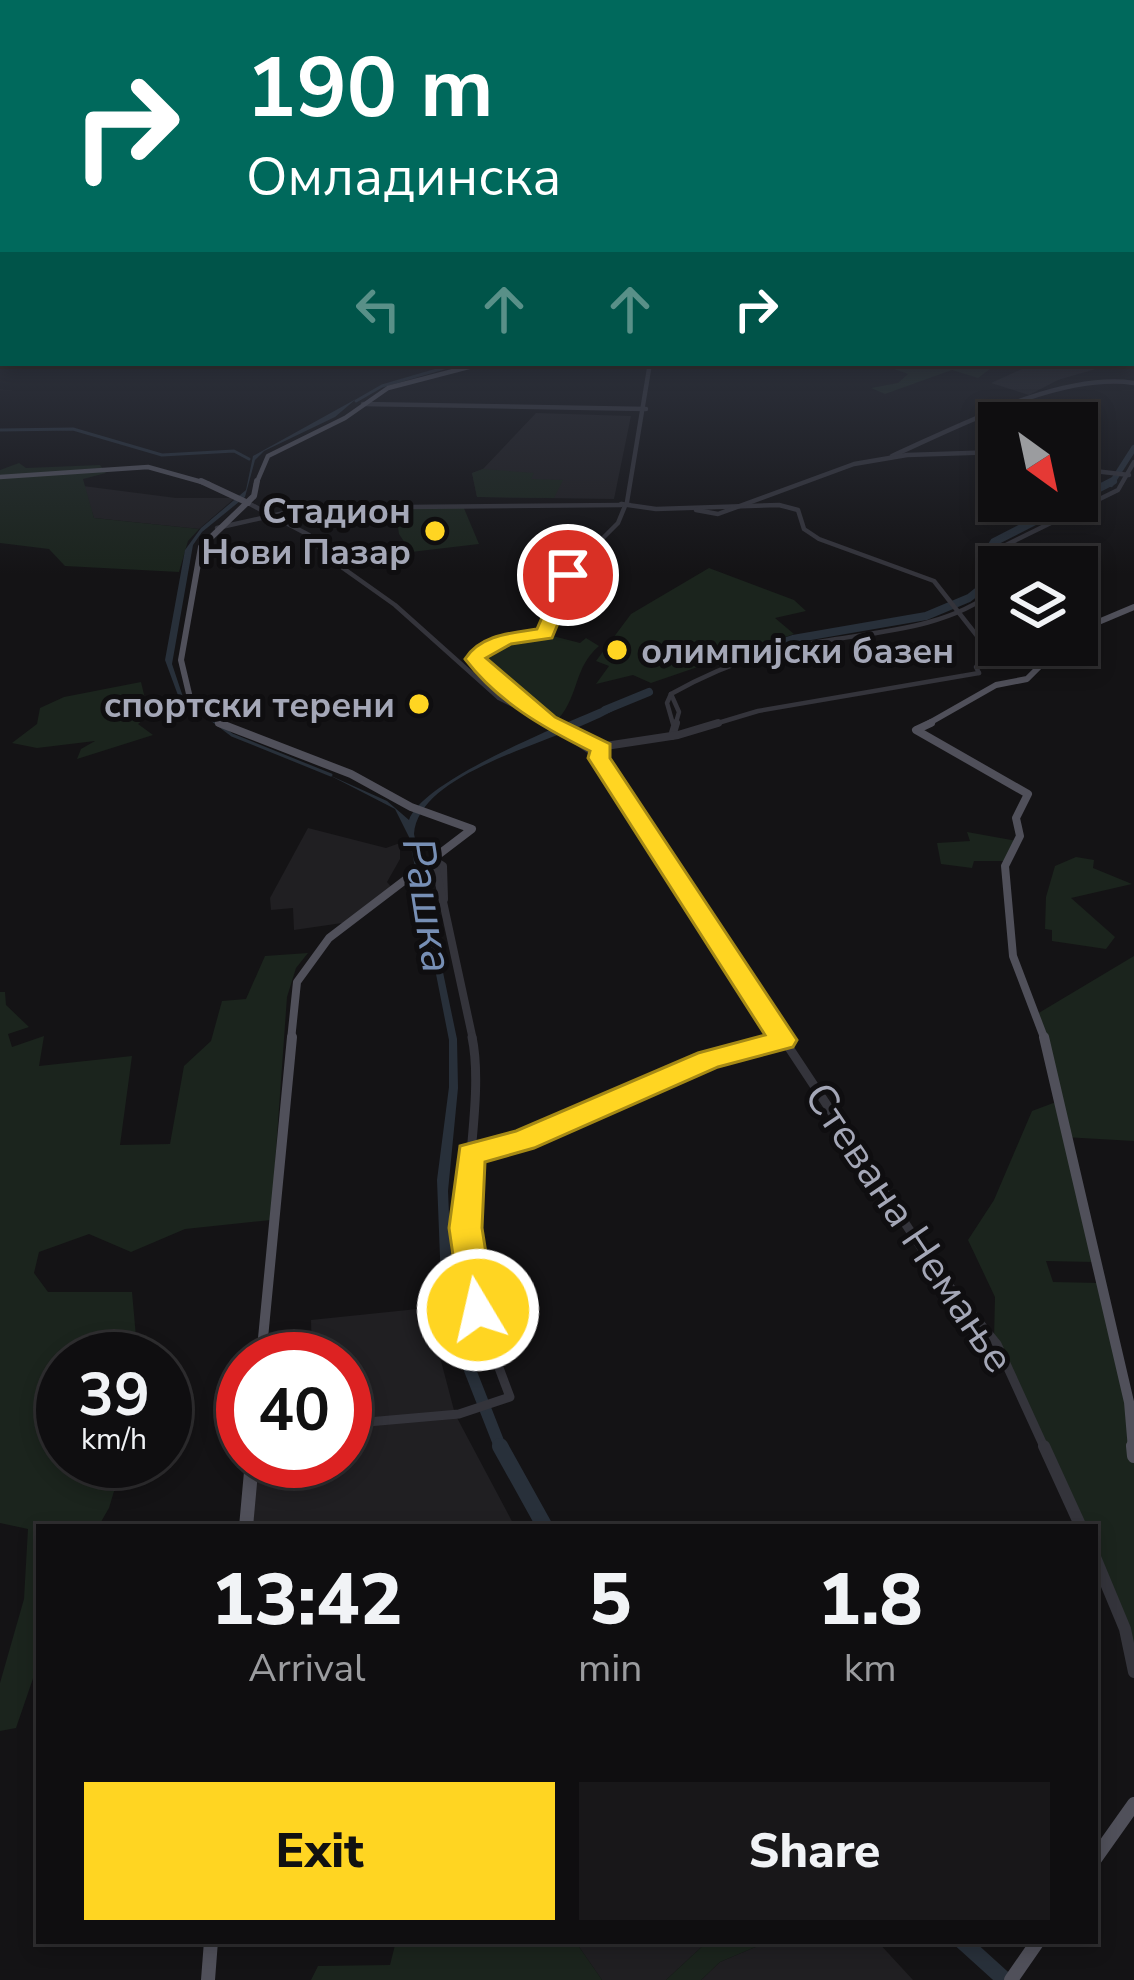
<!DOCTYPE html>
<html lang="en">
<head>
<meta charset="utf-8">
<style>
	:root { --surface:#0f0e10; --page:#181719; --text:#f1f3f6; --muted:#9b9c9f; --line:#2f2e30; --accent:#ffd522 }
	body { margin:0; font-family:"Nunito Sans",sans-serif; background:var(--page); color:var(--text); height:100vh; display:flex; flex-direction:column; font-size:45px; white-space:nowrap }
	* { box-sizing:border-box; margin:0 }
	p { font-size:39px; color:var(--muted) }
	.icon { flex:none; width:66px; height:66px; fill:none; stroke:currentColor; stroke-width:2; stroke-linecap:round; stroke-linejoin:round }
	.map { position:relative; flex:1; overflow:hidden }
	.details { position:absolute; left:36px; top:1524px; width:1062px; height:420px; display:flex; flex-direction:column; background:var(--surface); border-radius:0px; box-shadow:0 6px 18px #0003,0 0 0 3px var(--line) }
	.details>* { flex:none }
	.guide { position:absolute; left:0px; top:0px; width:1134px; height:366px; box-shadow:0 6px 18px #0003,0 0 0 3px var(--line); background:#00695c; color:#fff; overflow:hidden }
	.needle { width:78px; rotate:147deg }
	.buttons { position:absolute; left:978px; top:402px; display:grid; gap:24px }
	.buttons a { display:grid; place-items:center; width:120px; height:120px; border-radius:0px; background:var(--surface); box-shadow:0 6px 18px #0003,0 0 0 3px var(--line); font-size:60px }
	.speed { position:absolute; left:36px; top:1332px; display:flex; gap:24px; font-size:60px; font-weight:700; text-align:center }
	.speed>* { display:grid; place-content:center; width:156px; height:156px; border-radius:50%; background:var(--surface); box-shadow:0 6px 18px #0003,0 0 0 3px var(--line); line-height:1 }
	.speed small { font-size:30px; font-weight:400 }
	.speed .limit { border:18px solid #d22; background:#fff; color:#111 }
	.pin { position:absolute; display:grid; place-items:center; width:102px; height:102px; color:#fff; margin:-51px; border:6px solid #fff; border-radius:50%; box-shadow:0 3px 12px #0007 }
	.me { position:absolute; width:132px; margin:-66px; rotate:351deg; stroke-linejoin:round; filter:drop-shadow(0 0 9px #0008) }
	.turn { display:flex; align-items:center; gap:42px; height:252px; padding:0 48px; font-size:54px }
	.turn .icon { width:156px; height:156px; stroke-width:2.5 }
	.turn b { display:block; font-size:84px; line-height:102px }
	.lanes { display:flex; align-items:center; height:114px; padding:0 48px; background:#0003; justify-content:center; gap:60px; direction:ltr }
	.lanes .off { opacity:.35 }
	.eta { display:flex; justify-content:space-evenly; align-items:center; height:204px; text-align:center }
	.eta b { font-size:72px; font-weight:800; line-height:84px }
	.button { display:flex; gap:24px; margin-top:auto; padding:24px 48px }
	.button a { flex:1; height:138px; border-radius:0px; background:var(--accent); color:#111; font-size:48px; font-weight:800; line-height:138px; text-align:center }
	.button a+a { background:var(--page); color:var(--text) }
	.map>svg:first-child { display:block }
	.built { fill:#201f22 }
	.green { fill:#1b241d }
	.water { fill:#28303a }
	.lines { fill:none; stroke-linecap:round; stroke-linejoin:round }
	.stream { stroke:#28303a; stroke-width:3 }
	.river-far3 { stroke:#28303a; stroke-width:6 }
	.river-far2 { stroke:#28303a; stroke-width:8 }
	.river-far1 { stroke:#28303a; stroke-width:12 }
	.river { stroke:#28303a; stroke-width:16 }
	.minor-far3 { stroke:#34343b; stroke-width:4.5 }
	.minor-far2 { stroke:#34343b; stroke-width:8 }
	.minor-far1 { stroke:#34343b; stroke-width:9 }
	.minor { stroke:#34343b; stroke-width:12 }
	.major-far4 { stroke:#50505a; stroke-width:4.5 }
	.major-far3 { stroke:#50505a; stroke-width:6 }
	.major-far2 { stroke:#50505a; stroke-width:8 }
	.major-far1 { stroke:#50505a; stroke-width:10 }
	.major { stroke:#50505a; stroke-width:14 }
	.route { fill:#ffd522; stroke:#a68a16; stroke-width:3 }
	.poi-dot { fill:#ffd522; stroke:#0f0e10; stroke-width:4.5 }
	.labels { text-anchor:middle; stroke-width:10; stroke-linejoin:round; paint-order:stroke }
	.far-poi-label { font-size:36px; font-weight:bold; fill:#a4a7b7; stroke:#0f0e10; text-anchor:end }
	.street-label { font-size:42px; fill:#a4a7b7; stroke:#0f0e10 }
	.water-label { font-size:45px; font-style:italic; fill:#778fb5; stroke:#0f0e10 }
</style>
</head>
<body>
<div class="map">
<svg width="1134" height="1980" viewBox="0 0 1134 1980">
	<rect width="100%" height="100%" fill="#141315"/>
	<g class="built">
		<polygon points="1035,363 1116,363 1058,380 1029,395 991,383"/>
		<polygon points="536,413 631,416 614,499 477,497 472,473 483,469"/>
		<polygon points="83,486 176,498 235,498 199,529 94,518"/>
		<polygon points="308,828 386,848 400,843 400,859 387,882 393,889 349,922 294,930 293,908 271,910 270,898"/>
		<polygon points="427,1308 455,1414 515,1527 252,1527 257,1461 345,1461 345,1359 312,1359 311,1320"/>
		<polygon points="575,1941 708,1941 666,1980 602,1980"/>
		<polygon points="769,1941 877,1941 913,1980 701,1980 720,1962"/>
	</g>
	<g class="green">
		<polygon points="878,363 998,363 978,378 952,370 885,394 871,388 898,383 908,374"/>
		<polygon points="19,463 26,468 100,465 106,473 83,479 94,518 199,529 188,541 179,572 65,566 49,549 0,543 0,470"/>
		<polygon points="483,469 534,473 531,479 563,480 554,498 477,497 472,473"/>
		<polygon points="463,506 479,544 411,552 399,534 395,507"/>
		<polygon points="709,568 794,600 806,611 775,618 794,634 651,683 633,675 596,684 609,666 596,661 631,614"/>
		<path d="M545 634 580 643 586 638 599 646C574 667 579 695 559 718 526 711 499 686 475 659 491 638 521 637 545 634Z"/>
		<polygon points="141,682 149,715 138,724 153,735 77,759 81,749 95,741 37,748 12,743 37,724 40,708 64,697"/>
		<polygon points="967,832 1017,841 1005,861 974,861 972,868 941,864 937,843 970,841"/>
		<polygon points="1076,857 1094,860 1093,868 1132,884 1071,898 1115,937 1106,949 1052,941 1052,930 1045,929 1046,897 1055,866"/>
		<polygon points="308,953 296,968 287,997 271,1220 185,1229 131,1252 89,1234 39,1252 34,1273 48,1292 132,1292 138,1359 63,1359 63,1461 123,1461 109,1508 98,1527 39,1527 39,1661 16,1728 0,1731 0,1683 24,1599 28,1529 0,1523 0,992 5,992 6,1005 29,1027 8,1034 12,1047 44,1036 39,1066 132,1056 120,1145 170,1144 184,1066 211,1041 222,1001 246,999 265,956"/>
		<polygon points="1134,956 1134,1141 1064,1137 1094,1262 1046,1261 1053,1282 1100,1283 1118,1354 1134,1456 1134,1672 1095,1557 1095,1527 1081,1527 994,1339 995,1297 968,1240 994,1200 1032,1111 1056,1102 1037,1014"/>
		<polygon points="396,1941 575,1941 602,1980 311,1980 318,1966 390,1965"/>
		<polygon points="708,1941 769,1941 720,1962 701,1980 666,1980"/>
	</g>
	<g class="water">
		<polygon points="356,399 335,417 264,451 255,460 245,497 202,532 193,545 172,664 183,697 179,698 165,660 185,550 201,528 246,490 253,456"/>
		<path d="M611 704 620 706C578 738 419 766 414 834L457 1039 458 1088 448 1191 452 1281 441 1282 437 1180 449 1087V1040L409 837 395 809 329 775 387 801 409 820C423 779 569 722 611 704Z"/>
	</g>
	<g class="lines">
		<g class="stream">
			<polyline points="356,401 382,386 461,363"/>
			<polyline points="0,430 73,429 162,455 234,451 249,459"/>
			<polyline points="182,697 232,735 331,775"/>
		</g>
		<polyline class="river-far3" points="1111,484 1134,448"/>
		<g class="river-far2">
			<polyline points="721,662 793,639 926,616 969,598 984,586 984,558 994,542 1113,481"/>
			<polyline points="605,710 649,692"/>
		</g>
		<polyline class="river-far1" points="447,1268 470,1370 501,1449"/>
		<g class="river">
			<polyline points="500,1446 545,1527"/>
			<polyline points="962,1941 1005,1980"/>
		</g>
		<g class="minor-far3">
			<polyline points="363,404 646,409"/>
			<path d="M892 456C959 426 1061 372 1134 383"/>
			<polyline points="1077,469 1129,475"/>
			<polyline points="627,502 650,363"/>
			<polyline points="248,503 309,535 326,556 395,605 499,698 556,726"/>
			<polyline points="630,505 621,504 656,509 779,505 798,510 804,529 819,539 934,581 985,646 987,654 976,667 979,673"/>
			<polyline points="696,510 718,514 854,464 907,455 999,452"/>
			<polyline points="217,528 306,508 621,505"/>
			<polyline points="475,659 498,643 545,634 570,571 618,523 625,506"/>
			<polyline points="475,659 496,682 542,716"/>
			<path d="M671 694C712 671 755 654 801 645 865 632 943 632 996 590L995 564 1004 546 1118 490 1134 462"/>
			<polyline points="671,694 679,712 675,726"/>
			<polyline points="671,694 667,703 673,724"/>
			<polyline points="708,726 758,711 979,673"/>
		</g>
		<g class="minor-far2">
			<polyline points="551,723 590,750"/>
			<polyline points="672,736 676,723"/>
			<polyline points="599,747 678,735 718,723"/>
			<polyline points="592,752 784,1040"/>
			<polyline points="434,860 443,866 444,899"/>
			<polyline points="434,860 473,1040"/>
		</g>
		<g class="minor-far1">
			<polyline points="782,1037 936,1270 997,1344 1045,1449"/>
			<path d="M470 1154C579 1125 673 1070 783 1040"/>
			<path d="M345 1424 459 1414 510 1397C489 1341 466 1286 466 1225 466 1170 483 1088 472 1037"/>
		</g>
		<g class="minor">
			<polyline points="1044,1446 1081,1527"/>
			<polyline points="1095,1557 1125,1629 1134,1672"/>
		</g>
		<g class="major-far4">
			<polyline points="0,477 148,467 209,484"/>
			<polyline points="256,484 268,456 345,418 388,388 484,363"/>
		</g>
		<g class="major-far3">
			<polyline points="201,481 248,503"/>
			<polyline points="1077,631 1134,607"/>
			<polyline points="227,726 190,698 181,660 201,547 254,496 257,481"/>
			<polyline points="924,726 996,685 1027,679 1061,645"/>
		</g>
		<g class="major-far2">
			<polyline points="219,723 351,774 411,807 472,829 329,938 297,982 291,1040"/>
			<polyline points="931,723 916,730 1028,794 1016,818 1020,836 1005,866 1013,956 1045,1040"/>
		</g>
		<g class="major-far1">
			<polyline points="1044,1037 1129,1402 1133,1449"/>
			<polyline points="261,1359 292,1037"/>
		</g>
		<g class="major">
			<polyline points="1133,1446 1134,1456"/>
			<polyline points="246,1527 252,1461"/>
			<polyline points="1095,1859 1134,1804"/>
			<polyline points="208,1980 211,1941"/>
			<polyline points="1011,1980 1038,1941"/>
		</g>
	</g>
	<linearGradient id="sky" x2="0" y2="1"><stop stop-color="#0b0a0c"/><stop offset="0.52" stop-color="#343946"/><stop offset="1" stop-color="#343946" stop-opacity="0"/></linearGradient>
	<rect width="1134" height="574" fill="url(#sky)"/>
	<path class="route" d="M562 571 578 575 552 638 511 644 486 658 555 717 610 744V758L797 1040 793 1047 718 1067 534 1148 485 1162 482 1228 495 1310 490 1320 478 1324 466 1320 461 1310 449 1228 460 1146 516 1131 698 1053 765 1035 588 758 590 751C542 727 498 702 465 659 480 635 511 633 537 629Z"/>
	<g class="poi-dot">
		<circle cx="435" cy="531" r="12"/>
		<circle cx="617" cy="650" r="12"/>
		<circle cx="419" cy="704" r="12"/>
	</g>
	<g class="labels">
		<g class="far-poi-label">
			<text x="411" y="523">Стадион<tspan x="411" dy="41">Нови Пазар</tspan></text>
			<text x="641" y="663" text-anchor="start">олимпијски базен</text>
			<text x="395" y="717">спортски терени</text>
		</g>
		<g class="street-label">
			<text transform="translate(910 1227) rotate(56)" y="15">Стевана Немање</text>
		</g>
		<g class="water-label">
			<text transform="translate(429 905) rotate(81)" y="16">Рашка</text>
		</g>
	</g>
</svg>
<div class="buttons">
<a><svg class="needle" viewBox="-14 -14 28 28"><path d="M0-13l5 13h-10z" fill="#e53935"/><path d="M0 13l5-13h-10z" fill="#9b9c9f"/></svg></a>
<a><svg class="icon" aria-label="layers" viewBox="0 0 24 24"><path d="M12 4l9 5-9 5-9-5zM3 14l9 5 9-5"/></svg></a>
</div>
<div class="speed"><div>39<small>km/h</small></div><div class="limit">40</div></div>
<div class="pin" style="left:568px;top:575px;background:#d93025"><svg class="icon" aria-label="arrive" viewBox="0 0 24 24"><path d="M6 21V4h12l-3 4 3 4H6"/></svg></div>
<svg class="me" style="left:478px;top:1310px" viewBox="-20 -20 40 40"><circle r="17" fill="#ffd522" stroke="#fff" stroke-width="3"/><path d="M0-11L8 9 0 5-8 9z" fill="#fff"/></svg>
<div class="guide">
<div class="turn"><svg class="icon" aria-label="right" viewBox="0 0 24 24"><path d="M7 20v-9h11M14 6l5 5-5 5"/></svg><div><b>190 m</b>Омладинска</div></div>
<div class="lanes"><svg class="icon off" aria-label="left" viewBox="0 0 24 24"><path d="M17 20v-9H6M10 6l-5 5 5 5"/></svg><svg class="icon off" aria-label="ahead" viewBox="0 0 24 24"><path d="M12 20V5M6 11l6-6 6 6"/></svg><svg class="icon off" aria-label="ahead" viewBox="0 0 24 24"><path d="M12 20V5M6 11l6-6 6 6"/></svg><svg class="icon" aria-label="right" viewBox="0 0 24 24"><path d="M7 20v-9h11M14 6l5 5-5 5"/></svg></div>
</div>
<section class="details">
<div class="eta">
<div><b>13:42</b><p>Arrival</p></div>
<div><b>5</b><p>min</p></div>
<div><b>1.8</b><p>km</p></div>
</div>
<div class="button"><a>Exit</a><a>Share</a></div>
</section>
</div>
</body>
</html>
